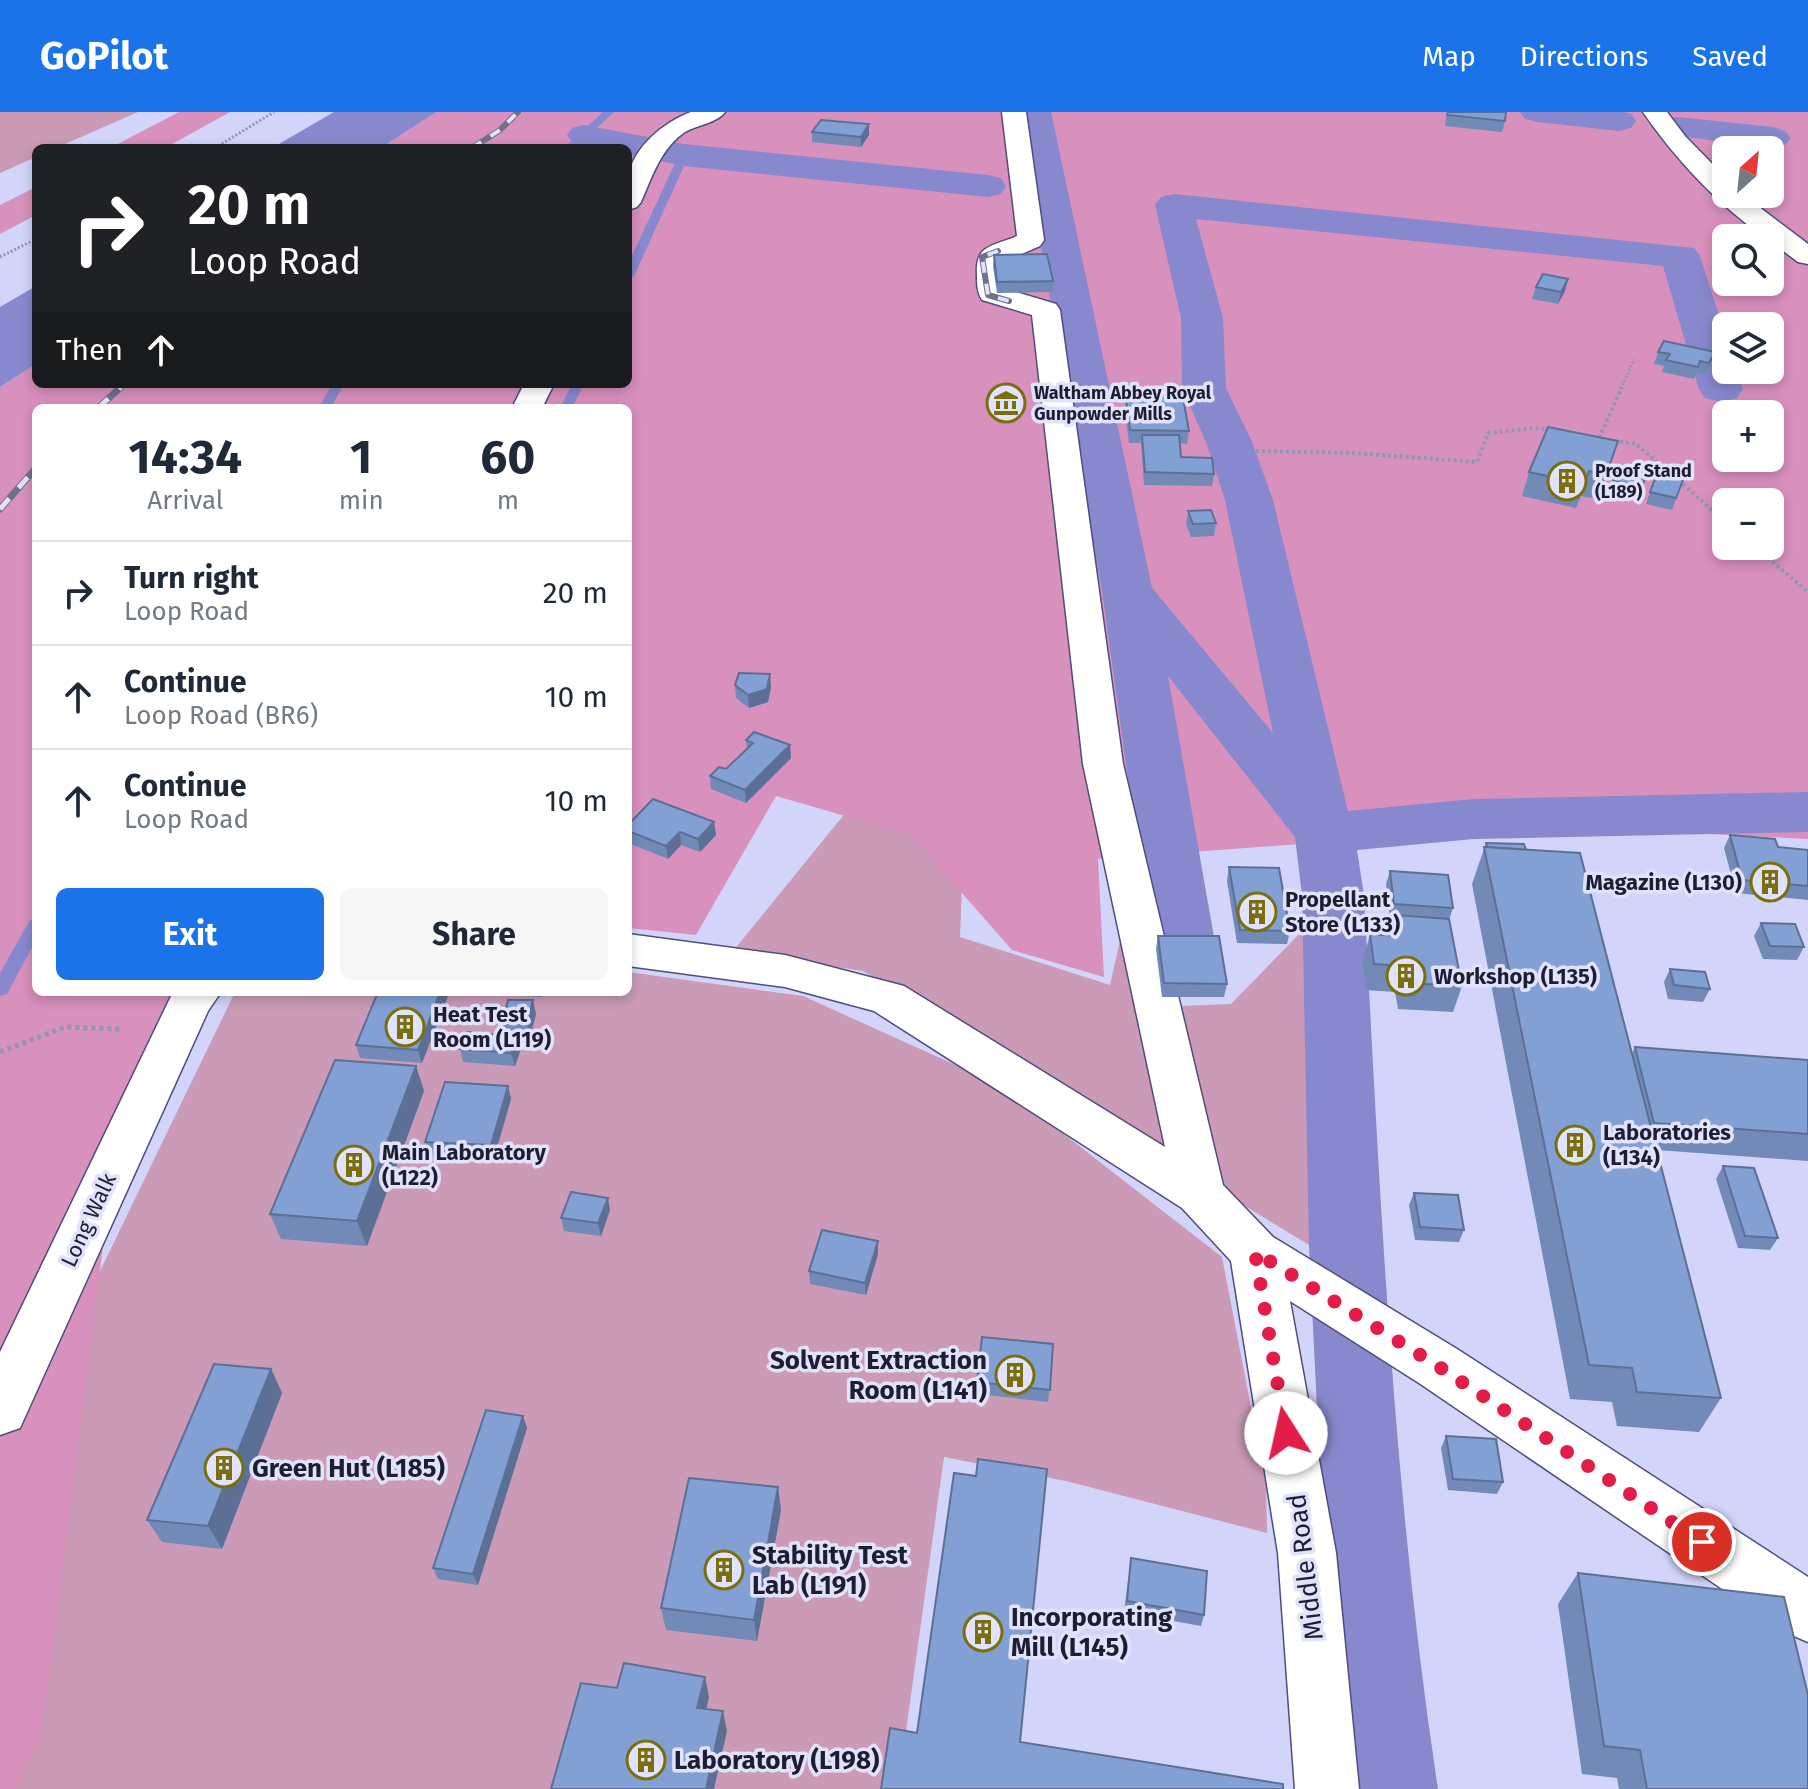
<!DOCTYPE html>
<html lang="en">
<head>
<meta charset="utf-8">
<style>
	:root { --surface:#fff; --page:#f6f6f7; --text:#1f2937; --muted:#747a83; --line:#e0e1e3; --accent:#1a73e8 }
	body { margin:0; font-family:"Fira Sans",sans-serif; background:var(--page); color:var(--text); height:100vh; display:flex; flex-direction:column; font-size:30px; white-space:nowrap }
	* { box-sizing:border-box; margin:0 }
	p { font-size:26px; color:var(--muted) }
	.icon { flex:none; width:44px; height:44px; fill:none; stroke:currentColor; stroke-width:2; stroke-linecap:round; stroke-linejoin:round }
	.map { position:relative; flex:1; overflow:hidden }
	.side { position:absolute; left:32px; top:292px; width:600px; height:592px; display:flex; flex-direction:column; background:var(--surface); border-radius:12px; box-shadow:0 4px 12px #0003 }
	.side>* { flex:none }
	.banner { position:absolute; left:32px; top:32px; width:600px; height:244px; border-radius:12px; box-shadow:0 4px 12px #0003; background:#202124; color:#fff; overflow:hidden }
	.needle { width:52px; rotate:27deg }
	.fabs { position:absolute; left:1712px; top:24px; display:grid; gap:16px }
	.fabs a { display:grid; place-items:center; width:72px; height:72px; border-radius:12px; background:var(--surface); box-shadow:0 4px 12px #0003; font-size:40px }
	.pin { position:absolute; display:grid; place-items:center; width:68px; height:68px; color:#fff; margin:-34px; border:4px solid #fff; border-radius:50%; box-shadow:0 2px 8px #0007 }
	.me { position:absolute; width:88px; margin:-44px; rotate:350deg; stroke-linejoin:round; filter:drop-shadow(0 0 6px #0008) }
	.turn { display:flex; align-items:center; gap:28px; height:168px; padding:0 24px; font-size:36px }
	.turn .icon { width:104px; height:104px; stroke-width:2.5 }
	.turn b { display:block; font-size:56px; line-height:68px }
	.then { display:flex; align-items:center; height:76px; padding:0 24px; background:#0003; gap:16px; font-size:30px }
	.eta { display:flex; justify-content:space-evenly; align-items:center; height:136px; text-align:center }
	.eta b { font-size:48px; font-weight:700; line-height:56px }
	.cta { display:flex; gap:16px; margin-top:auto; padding:16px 24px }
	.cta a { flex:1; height:92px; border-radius:12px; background:var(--accent); color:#fff; font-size:32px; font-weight:700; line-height:92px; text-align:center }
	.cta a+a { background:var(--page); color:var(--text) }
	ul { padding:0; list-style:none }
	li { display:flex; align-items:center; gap:24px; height:104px; padding:0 24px; border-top:2px solid var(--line) }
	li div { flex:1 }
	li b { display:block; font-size:30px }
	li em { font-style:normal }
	header { display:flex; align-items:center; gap:48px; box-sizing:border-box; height:112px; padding:0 40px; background:var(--accent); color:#fff }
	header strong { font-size:38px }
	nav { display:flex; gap:44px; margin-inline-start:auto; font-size:28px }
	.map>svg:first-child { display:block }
	.green { fill:#ca9ab7 }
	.forest { fill:#d890bc; fill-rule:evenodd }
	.water { fill:#8788ce }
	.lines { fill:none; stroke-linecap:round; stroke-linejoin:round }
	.stream { fill:#8788ce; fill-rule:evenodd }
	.canal { fill:#8788ce; fill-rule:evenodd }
	.minor-casing { stroke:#4d4d81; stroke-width:3 }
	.path-far2 { stroke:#9495b5; stroke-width:3; stroke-dasharray:2 2; stroke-linecap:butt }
	.path-far1 { stroke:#9495b5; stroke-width:4; stroke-dasharray:3 3; stroke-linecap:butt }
	.path { stroke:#9495b5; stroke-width:5; stroke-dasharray:4 4; stroke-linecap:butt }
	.minor { fill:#fff; fill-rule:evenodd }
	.rail-far1-casing { stroke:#6f708d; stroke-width:6 }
	.rail-casing { stroke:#6f708d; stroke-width:7 }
	.rail-far1 { stroke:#e1e2fb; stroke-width:4; stroke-dasharray:11; stroke-linecap:butt }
	.rail { stroke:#e1e2fb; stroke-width:5; stroke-dasharray:14; stroke-linecap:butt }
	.wall { fill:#718ab7 }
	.shaded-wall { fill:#5c7095 }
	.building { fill:#83a0d5; stroke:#5c7095; stroke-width:2 }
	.route { stroke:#e11d48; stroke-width:14; stroke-dasharray:0 25.2 }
	.labels { text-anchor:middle; stroke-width:7; stroke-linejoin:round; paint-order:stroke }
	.far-poi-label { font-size:18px; font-weight:bold; fill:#1d1d33; stroke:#e1e2fb; text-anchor:start }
	.poi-label { font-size:22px; font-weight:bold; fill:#1d1d33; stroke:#e1e2fb; text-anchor:start }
	.street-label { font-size:22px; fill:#1d1d33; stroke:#e1e2fb }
	.near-poi-label { font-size:26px; font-weight:bold; fill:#1d1d33; stroke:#e1e2fb; text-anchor:start }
	.near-street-label { font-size:26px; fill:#1d1d33; stroke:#e1e2fb }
</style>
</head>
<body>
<header>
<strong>GoPilot</strong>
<nav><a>Map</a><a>Directions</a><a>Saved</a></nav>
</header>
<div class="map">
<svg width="1808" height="1677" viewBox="0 0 1808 1677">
	<rect width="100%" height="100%" fill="#d2d4f9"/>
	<g class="green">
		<polygon points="0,0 138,0 56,36 36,36 36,45 0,61"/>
		<polygon points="869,672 965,694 960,825 1110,873 1126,802 1172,1044 863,859 733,839"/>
		<polygon points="1315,806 1332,1147 1209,1072 1181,894 1231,892"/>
		<polygon points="628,860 803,884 1002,974 1222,1145 1266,1373 1267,1421 1066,1369 944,1345 898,1677 0,1677 0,1366 235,880 628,880"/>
	</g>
	<g class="forest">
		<polygon points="179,0 230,0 165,36 110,36"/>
		<path d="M436 0H1808V727L1484 711 1341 729 1098 747 1104 865 1012 838 911 723 776 684 696 823 628 816V296H36V880H184L120 999 41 1627 15 1677H0V275L36 252V272H628V36H381ZM1726 38H1770V82H1726ZM1726 126H1770V170H1726ZM1726 214H1770V258H1726ZM1726 302H1770V346H1726ZM1726 390H1770V434H1726Z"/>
		<polygon points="36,75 36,103 0,122 0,93"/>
	</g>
	<g class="water">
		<polygon points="334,0 436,0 381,36 272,36"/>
		<polygon points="36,174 36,252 0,275 0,195"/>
	</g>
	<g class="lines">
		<g class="stream">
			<polygon points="603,0 614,0 575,36 564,36"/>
			<polygon points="684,40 689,43 634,164 628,167 628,152 679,43"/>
			<polygon points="332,272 344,272 331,296 319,296"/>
			<polygon points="572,272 584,272 572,296 560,296"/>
			<polygon points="36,806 36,828 7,882 0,884 0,861 30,808"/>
		</g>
		<g class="canal">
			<path d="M1017 0H1051L1152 476 1273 621 1225 388 1206 330 1182 276 1181 206 1155 93 1161 85 1174 82 1694 136 1700 144 1726 225V258H1737L1743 277 1737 286 1721 290 1705 286 1699 277 1663 154 1196 107 1223 206 1226 276 1252 330 1273 388 1348 699 1474 687 1808 680V720L1474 727 1357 738 1364 783C1380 1081 1393 1382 1438 1677H1344L1330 1558 1309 1135 1302 783 1295 725 1168 564 1214 825 1204 841 1182 848 1160 841 1150 825 1102 479Z"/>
			<polygon points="1520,0 1624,0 1631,2 1636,9 1631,16 1619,19 1537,10 1525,7"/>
			<polygon points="1678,5 1773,15 1785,19 1791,26 1785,33 1773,37 1666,22 1661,15 1666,8"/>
			<polygon points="584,13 684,32 988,63 1001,66 1006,74 1001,82 988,85 684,54 628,42 628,36 596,36 572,30 567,23 572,16"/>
		</g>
		<defs>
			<g id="minor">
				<path d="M691 0H725C717 11 697 13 685 20 661 36 652 65 641 90L637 95 628 98C628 87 627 76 628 66 632 36 664 10 691 0Z"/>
				<path d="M1002 0H1026L1044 128 1040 134 1003 150 1006 177 1056 192 1060 198 1123 652 1223 1073 1273 1125 1457 1237 1808 1465V1530L1787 1521 1419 1271 1290 1189 1336 1441 1359 1677H1295L1278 1441 1231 1149 1182 1096 874 899 785 875 628 854V822L785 843 904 874 1165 1035 1083 652 1032 203 982 188C977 180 977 172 977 163 975 132 992 135 1017 124Z"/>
				<path d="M1643 0H1667L1685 24 1726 66V82H1742L1808 132V152L1798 150 1770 129V126H1765C1718 92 1676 48 1643 0Z"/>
				<polygon points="524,272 554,272 542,296 512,296"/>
				<polygon points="173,880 221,880 208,899 20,1316 0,1323 0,1240"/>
			</g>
		</defs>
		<use href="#minor" class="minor-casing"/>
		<g class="path-far2">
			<polyline points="215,36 274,0"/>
			<polyline points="0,145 36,127"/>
			<polyline points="1621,277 1634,247"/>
		</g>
		<g class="path-far1">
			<polyline points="1599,326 1622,275"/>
			<polyline points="1608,328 1636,332 1726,410"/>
			<polyline points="1256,339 1354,341 1477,350 1488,321 1534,316 1551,318"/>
			<polyline points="1754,434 1808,480"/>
		</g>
		<polyline class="path" points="0,940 65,915 120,917"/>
		<use href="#minor" class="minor"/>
		<defs>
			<g id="rail-far1">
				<polyline points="472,36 500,18 518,0"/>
				<polyline points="998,139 982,145 988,183 1009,189"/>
				<polyline points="119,277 124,272"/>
			</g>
			<g id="rail">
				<polyline points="98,296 121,275"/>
				<polyline points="0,397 36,356"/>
			</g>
		</defs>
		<use href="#rail-far1" class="rail-far1-casing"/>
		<use href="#rail" class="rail-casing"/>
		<use href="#rail-far1" class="rail-far1"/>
		<use href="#rail" class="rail"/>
	</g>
	<g class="wall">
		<polygon points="1447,0 1505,9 1502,20 1445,14"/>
		<polygon points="812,20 869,23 861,35 812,30"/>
		<polygon points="994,143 1053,169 1053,180 997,181 993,154"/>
		<polygon points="1568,167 1565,179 1558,192 1532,187 1536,175"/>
		<polygon points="1658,240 1711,252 1705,263 1696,261 1694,267 1662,260 1664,254 1654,252"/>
		<polygon points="1126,285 1189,319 1187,332 1180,331 1181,345 1214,362 1212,374 1144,373 1141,331 1129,331 1125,298"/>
		<polygon points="1618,329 1598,387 1581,384 1576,396 1522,384 1529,360"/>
		<polygon points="1647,360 1637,387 1608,380 1613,368"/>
		<polygon points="1683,368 1672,398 1646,392 1650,380"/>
		<polygon points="1188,399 1216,411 1214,424 1191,425 1186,412"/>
		<polygon points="735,573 771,575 768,590 749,596 736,586"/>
		<polygon points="746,628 790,633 791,646 746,691 711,677 710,664 726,657 747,637"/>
		<polygon points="714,710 716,723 700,740 681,733 668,747 628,731 628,713"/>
		<polygon points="1730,723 1778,735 1808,738 1808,788 1736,781 1724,736"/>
		<polygon points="1486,731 1526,738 1632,941 1635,935 1808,948 1808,1049 1657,1038 1721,1286 1699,1320 1617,1314 1612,1290 1570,1287 1472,772"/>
		<polygon points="1229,755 1290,819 1287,832 1237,831 1227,769"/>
		<polygon points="1390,759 1453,796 1449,808 1462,874 1453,900 1398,897 1395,880 1366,878 1363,848 1370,822 1389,824 1394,806 1390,806 1386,772"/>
		<polygon points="1761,811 1804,835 1797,848 1763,847 1754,824"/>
		<polygon points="1158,824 1227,872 1224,885 1162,885 1156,837"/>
		<polygon points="1670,857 1710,877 1703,890 1668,887 1664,870"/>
		<polygon points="498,880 543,880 542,885 499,883"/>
		<polygon points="448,884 422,951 360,946 356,933"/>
		<polygon points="536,902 530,925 518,925 521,937 515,954 463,950 460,937 505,923 502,912"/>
		<polygon points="416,954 424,979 367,1134 281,1127 270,1102"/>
		<polygon points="508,974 511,987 494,1046 430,1043 425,1030"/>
		<polygon points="1723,1054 1778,1126 1770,1138 1738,1136 1716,1067"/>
		<polygon points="1414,1081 1464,1118 1459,1130 1415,1128 1409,1093"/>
		<polygon points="610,1098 601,1124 564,1119 561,1106"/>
		<polygon points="878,1142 866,1183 810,1172 809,1159"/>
		<polygon points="1053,1232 1048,1290 977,1282 977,1270"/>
		<polygon points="271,1257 282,1281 222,1437 162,1430 147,1408"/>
		<polygon points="523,1304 527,1316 478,1473 438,1467 433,1456"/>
		<polygon points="1446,1324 1503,1370 1497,1382 1448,1378 1441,1336"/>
		<polygon points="778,1375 781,1398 757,1529 666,1518 661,1496"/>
		<polygon points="1131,1446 1204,1503 1201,1514 1124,1500"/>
		<polygon points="1578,1461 1808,1677 1619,1677 1617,1666 1582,1662 1558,1492"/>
	</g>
	<g class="shaded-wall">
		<polygon points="869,12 869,23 861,35 861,25"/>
		<polygon points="1568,167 1565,179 1558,192 1561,180"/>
		<polygon points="770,562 771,575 768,590 749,596 748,583"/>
		<polygon points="790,633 791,646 746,691 745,678"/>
		<polygon points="714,710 716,723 700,740 698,727"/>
		<polygon points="680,720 681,733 668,747 666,734"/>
		<polygon points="440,880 446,880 448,884 422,951 418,938"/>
		<polygon points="533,888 536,902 530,925 527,912"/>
		<polygon points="518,924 521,937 515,954 511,941"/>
		<polygon points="416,954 424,979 367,1134 357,1109"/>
		<polygon points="508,974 511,987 494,1046 491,1033"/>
		<polygon points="608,1086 610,1098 601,1124 598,1111"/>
		<polygon points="878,1129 878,1142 866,1183 865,1171"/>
		<polygon points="271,1257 282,1281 222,1437 208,1414"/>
		<polygon points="523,1304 527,1316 478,1473 473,1462"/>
		<polygon points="778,1375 781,1398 757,1529 754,1508"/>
		<polygon points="705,1565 709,1585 702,1616 697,1596"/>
		<polygon points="723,1599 727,1619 714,1677 706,1677"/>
	</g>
	<g class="building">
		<polygon points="1448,0 1506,0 1505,9 1447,3"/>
		<polygon points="821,8 869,12 861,25 812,20"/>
		<polygon points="1047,142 1053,169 997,170 994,143"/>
		<polygon points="1543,162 1568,167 1561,180 1536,175"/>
		<polygon points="1664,229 1715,240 1709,251 1700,249 1698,255 1666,248 1670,242 1658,240"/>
		<polygon points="1126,285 1183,286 1189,319 1130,318"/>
		<polygon points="1548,315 1618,329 1606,363 1589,359 1584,372 1529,360"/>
		<polygon points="1142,323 1179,323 1181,345 1212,346 1214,362 1145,360"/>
		<polygon points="1619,354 1647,360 1642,375 1613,368"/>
		<polygon points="1657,362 1683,368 1676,386 1650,380"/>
		<polygon points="1211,398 1216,411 1193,412 1188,399"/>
		<polygon points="739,561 770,562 767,577 748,583 735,573"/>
		<polygon points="754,620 790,633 745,678 710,664 719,655 726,657 753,631 746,628"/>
		<polygon points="653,687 714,710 698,727 680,720 666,734 628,719 628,713"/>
		<polygon points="1730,723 1775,727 1778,735 1808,738 1808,774 1742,768"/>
		<polygon points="1486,731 1524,732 1526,738 1487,735"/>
		<polygon points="1484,735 1580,741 1721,1286 1637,1280 1632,1256 1589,1253"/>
		<polygon points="1229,755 1279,756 1290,819 1240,818"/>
		<polygon points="1390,759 1448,763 1453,796 1394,792"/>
		<polygon points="1395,803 1449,807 1462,874 1406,871 1403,854 1374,852 1370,822 1398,824"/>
		<polygon points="1761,811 1795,812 1804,835 1770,834"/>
		<polygon points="1158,824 1219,824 1227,872 1164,871"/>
		<polygon points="1670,857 1705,860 1710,877 1674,873"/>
		<polygon points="378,880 440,880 418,938 356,933"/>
		<polygon points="508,888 533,888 527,912 502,912"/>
		<polygon points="466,920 518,924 511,941 460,937"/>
		<polygon points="1635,935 1808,948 1808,1022 1654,1011"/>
		<polygon points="335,948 416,954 357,1109 270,1102"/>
		<polygon points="445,970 508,974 491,1033 425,1030"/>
		<polygon points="1723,1054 1754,1056 1778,1126 1745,1124"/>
		<polygon points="571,1080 608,1086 598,1111 561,1106"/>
		<polygon points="1414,1081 1458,1083 1464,1118 1420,1115"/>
		<polygon points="822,1118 878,1129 865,1171 809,1159"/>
		<polygon points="982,1225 1053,1232 1050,1278 977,1270"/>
		<polygon points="214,1252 271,1257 208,1414 147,1408"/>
		<polygon points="486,1298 523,1304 473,1462 433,1456"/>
		<polygon points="1446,1324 1496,1327 1503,1370 1453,1367"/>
		<polygon points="978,1347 1047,1357 1020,1630 1283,1672 1283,1677 881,1677 890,1616 917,1621 954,1361 976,1364"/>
		<polygon points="689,1366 778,1375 754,1508 661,1496"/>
		<polygon points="1131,1446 1207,1459 1204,1503 1127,1489"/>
		<polygon points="1578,1461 1784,1485 1808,1583 1808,1677 1647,1677 1640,1638 1604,1634"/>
		<polygon points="624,1551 705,1565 697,1596 723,1599 706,1677 551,1677 581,1571 617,1576"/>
	</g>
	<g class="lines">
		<polyline class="route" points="1286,1321 1255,1140 1438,1254 1702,1430"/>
	</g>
	<defs>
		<symbol id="museum-ring" viewBox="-11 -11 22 22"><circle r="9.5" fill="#e1e2fb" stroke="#7a6f0e" stroke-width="1.5"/><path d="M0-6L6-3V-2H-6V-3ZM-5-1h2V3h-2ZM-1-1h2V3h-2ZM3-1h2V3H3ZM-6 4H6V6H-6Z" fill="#7a6f0e"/></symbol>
		<symbol id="building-ring" viewBox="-11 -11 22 22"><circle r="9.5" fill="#e1e2fb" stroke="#7a6f0e" stroke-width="1.5"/><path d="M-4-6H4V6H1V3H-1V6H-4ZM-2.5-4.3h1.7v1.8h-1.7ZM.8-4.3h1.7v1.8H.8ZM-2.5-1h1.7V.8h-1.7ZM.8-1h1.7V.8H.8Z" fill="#7a6f0e"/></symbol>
	</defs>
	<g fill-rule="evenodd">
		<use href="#museum-ring" x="984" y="269" width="44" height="44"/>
		<use href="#building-ring" x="1545" y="347" width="44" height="44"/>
		<use href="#building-ring" x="1748" y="748" width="44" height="44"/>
		<use href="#building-ring" x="1235" y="778" width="44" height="44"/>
		<use href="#building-ring" x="1384" y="842" width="44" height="44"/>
		<use href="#building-ring" x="383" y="893" width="44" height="44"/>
		<use href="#building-ring" x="1553" y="1011" width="44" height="44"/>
		<use href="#building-ring" x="332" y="1031" width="44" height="44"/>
		<use href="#building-ring" x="993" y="1241" width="44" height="44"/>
		<use href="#building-ring" x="202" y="1334" width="44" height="44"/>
		<use href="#building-ring" x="702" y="1436" width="44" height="44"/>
		<use href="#building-ring" x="961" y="1498" width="44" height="44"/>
		<use href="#building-ring" x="624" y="1626" width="44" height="44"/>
	</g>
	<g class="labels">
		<g class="far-poi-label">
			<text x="1034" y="287">Waltham Abbey Royal<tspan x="1034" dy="21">Gunpowder Mills</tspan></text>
			<text x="1595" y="365">Proof Stand<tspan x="1595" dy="21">(L189)</tspan></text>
		</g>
		<g class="poi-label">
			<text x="1742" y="778" text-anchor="end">Magazine (L130)</text>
			<text x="1285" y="795">Propellant<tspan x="1285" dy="25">Store (L133)</tspan></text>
			<text x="1434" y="872">Workshop (L135)</text>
			<text x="433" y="910">Heat Test<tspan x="433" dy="25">Room (L119)</tspan></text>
			<text x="1603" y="1028">Laboratories<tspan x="1603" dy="25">(L134)</tspan></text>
			<text x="382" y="1048">Main Laboratory<tspan x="382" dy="25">(L122)</tspan></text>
		</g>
		<g class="street-label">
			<text transform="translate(88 1108) rotate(-65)" y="8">Long Walk</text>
		</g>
		<g class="near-poi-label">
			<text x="987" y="1257" text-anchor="end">Solvent Extraction<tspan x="987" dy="30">Room (L141)</tspan></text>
			<text x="252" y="1365">Green Hut (L185)</text>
			<text x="752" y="1452">Stability Test<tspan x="752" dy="30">Lab (L191)</tspan></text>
			<text x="1011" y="1514">Incorporating<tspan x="1011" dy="30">Mill (L145)</tspan></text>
			<text x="674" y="1657">Laboratory (L198)</text>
		</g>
		<g class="near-street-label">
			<text transform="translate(1305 1455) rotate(-97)" y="9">Middle Road</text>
		</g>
	</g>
</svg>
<div class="fabs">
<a><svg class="needle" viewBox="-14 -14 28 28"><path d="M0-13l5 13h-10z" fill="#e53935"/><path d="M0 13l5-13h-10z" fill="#747a83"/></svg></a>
<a><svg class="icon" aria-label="search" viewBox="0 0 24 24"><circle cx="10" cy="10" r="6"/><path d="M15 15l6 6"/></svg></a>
<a><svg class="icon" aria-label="layers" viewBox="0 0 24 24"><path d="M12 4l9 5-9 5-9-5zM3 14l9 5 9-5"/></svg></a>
<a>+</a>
<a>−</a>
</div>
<div class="pin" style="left:1702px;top:1430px;background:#d93025"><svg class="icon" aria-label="arrive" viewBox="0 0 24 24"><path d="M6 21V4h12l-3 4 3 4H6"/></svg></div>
<svg class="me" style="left:1286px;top:1321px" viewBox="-20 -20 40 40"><circle r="19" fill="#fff"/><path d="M0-13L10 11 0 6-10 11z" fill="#e11d48"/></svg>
<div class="banner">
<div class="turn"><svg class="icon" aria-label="right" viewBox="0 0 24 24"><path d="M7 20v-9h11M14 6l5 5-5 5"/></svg><div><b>20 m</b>Loop Road</div></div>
<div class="then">Then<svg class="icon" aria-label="ahead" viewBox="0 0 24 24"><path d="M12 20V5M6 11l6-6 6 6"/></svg></div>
</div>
<section class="side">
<div class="eta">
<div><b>14:34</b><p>Arrival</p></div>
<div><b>1</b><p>min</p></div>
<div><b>60</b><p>m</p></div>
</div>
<ul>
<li><svg class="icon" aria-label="right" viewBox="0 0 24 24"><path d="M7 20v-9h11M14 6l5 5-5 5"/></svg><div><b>Turn right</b><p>Loop Road</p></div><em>20 m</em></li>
<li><svg class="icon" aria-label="ahead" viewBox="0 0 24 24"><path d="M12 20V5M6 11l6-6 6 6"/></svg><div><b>Continue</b><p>Loop Road (BR6)</p></div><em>10 m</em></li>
<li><svg class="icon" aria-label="ahead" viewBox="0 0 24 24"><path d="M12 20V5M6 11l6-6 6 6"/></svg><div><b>Continue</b><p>Loop Road</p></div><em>10 m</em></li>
</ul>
<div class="cta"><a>Exit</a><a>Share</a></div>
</section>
</div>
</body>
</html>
